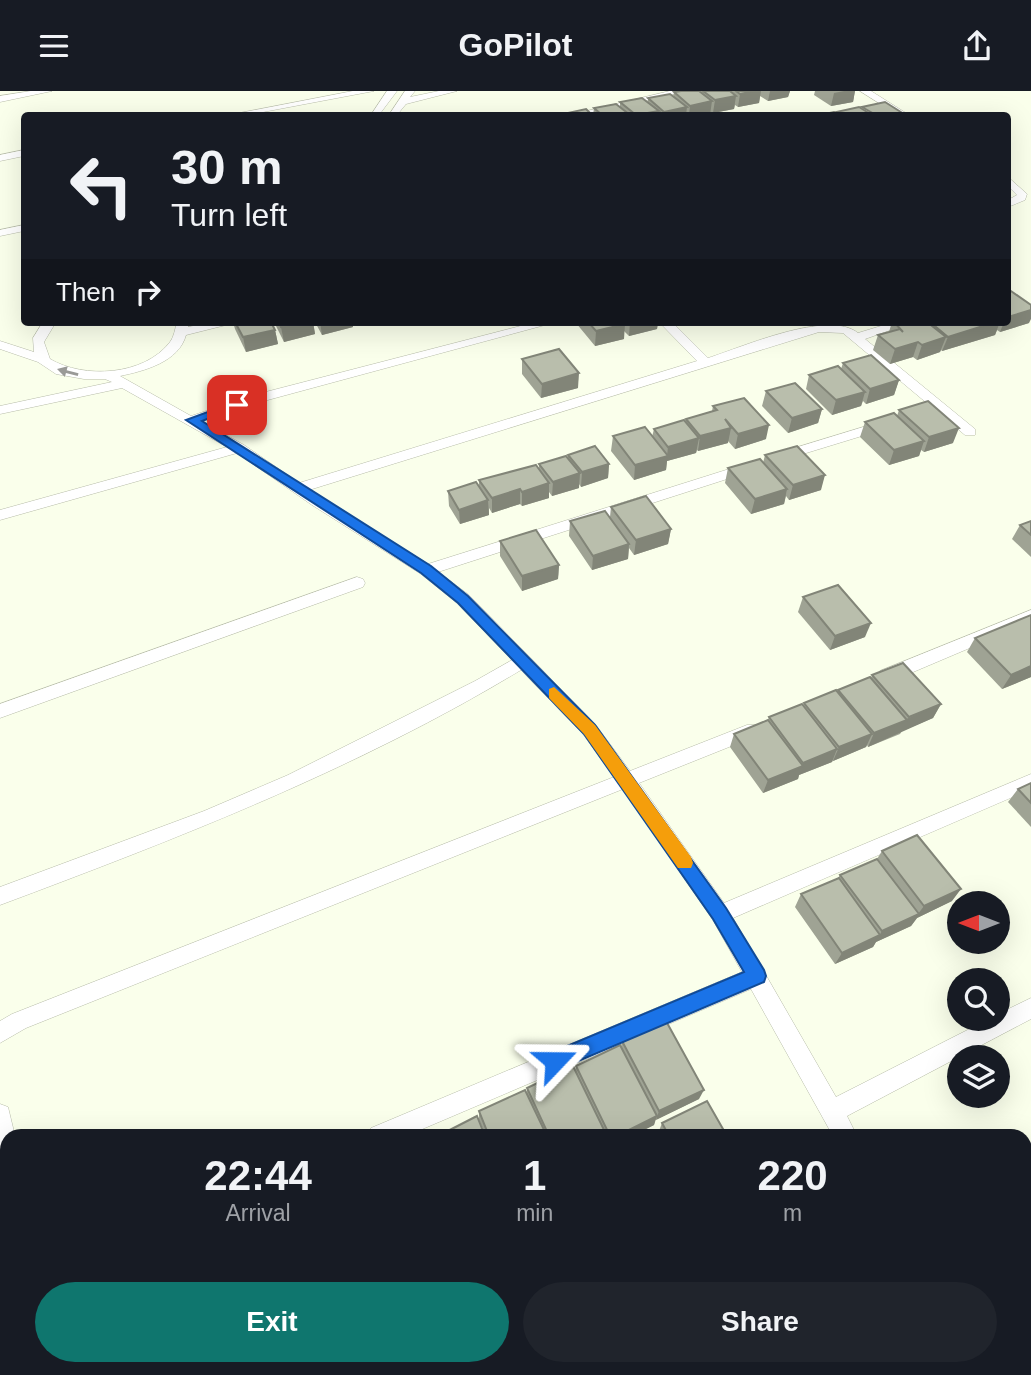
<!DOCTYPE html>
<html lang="en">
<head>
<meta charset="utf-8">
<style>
	:root { --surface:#171b24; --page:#20242c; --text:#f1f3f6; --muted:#9ea1a6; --accent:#0f766e }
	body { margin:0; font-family:Arial,sans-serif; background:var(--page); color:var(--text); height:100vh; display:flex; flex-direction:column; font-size:26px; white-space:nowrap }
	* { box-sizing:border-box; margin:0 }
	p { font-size:23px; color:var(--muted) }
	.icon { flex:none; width:38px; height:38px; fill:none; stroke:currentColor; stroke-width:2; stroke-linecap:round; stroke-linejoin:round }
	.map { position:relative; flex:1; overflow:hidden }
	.side { position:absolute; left:0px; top:1038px; width:1032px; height:247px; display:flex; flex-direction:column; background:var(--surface); border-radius:21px 21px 0 0; box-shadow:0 7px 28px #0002 }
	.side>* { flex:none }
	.top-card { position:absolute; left:21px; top:21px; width:990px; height:214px; border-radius:7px; box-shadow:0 7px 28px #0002; background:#171b24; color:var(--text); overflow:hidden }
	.needle { width:46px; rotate:270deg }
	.controls { position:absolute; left:947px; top:800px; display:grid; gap:14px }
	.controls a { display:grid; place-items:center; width:63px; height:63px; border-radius:50%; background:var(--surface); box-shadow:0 7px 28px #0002; font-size:35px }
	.pin { position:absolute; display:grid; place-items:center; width:60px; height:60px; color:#fff; margin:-30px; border-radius:14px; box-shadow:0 4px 10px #0006 }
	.me { position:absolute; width:77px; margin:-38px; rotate:67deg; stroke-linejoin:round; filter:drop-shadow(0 0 5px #0008) }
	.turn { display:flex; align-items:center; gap:24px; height:147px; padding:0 35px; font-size:32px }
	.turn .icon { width:91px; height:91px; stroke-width:2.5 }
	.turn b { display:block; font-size:49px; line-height:60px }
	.then { display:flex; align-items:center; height:66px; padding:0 35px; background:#0003; gap:14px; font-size:26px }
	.eta { display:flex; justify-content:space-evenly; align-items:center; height:119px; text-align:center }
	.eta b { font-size:42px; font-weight:700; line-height:49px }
	.cta { display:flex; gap:14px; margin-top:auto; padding:14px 35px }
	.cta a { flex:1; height:80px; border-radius:42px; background:var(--accent); color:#fff; font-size:28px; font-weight:700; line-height:80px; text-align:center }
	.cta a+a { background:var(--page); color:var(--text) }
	header { display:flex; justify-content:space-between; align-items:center; height:91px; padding:0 35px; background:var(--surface); font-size:32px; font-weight:700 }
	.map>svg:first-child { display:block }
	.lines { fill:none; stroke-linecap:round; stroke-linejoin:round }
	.lane-casing { stroke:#b7bca9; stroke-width:1 }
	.lane { fill:#fff; fill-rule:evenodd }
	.wall { fill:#9fa394 }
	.shaded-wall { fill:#828578 }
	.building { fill:#b9beac; stroke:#828578; stroke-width:2 }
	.oneway { fill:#9a9a97 }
	.route { fill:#1a73e8; stroke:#114b97; stroke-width:2 }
	.slow { fill:#f59e0b }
</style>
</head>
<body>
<header><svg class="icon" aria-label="menu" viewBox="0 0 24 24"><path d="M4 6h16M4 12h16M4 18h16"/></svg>GoPilot<svg class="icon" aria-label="share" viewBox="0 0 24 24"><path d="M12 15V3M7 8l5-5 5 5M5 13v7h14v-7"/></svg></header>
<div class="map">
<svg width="1031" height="1284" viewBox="0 0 1031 1284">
	<rect width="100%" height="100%" fill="#faffeb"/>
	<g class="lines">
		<defs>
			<g id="lane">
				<polygon points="31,0 52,0 0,11 0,5"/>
				<polygon points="353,0 374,0 247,24 229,24"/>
				<polygon points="387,0 397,0 379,24 371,24"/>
				<polygon points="405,0 415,0 410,6 439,0 457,0 406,13 397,24 389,24"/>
				<polygon points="670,0 687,0 586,24 570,24"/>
				<polygon points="860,0 871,0 909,24 898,24"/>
				<polygon points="24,59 24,65 0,70 0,64"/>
				<polygon points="1008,86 1027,103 1025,109 1008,116 1008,109 1017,104 1008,95"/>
				<polygon points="24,134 24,140 0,145 0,139"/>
				<path d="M43 231H56L44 251 50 268C84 288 144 285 170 251 174 246 175 238 177 231H189L188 236 214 231H238L186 244C179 271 144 280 120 285L191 325 254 304 536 231H556L264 310 201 330 244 354 299 392 697 270 659 231H672L708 267C743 256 828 218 858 242L894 231H913L865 248 975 338V344H965L843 242 819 241 309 399 428 473 745 373H755V379L438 481 469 504 595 633 630 680 747 634H759L762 639 759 644 639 692 724 812 1031 683V698L733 827 836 1006 989 928H998V923L1031 907V928L847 1025 857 1045H833L751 898 406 1045H368L371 1037 742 881 713 829 623 698 26 937 0 952V930L12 923 614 686 583 643 521 579C357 678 179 747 0 814V796L204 720 288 684 475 590 512 569 457 512 421 483 312 414 237 362 0 429V419L227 356 122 297 0 323V315L112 291 105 288H84L56 283 38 271 0 258V250L34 261 33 247Z"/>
				<polygon points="883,330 888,331 888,337 780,370 773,366 775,363"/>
				<polygon points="357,486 363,488 365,492 363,496 0,627 0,613"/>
				<polygon points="1031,519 1031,531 892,590 886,591 878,585 880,580"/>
				<polygon points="0,1013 8,1016 15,1045 7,1045 7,1080 0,1078"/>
				<polygon points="1031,1183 1031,1208 1026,1210 1026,1185"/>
				<polygon points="7,1190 7,1214 0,1217 0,1193"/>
				<polygon points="507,1278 542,1278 539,1284 504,1284"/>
				<polygon points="930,1278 956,1278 959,1284 933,1284"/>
				<polygon points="982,1278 1008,1278 1011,1284 985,1284"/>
			</g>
		</defs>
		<use href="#lane" class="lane-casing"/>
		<use href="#lane" class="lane"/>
	</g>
	<g class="wall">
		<polygon points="681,0 790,0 788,6 768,10 760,5 759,12 738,16 735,14 734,18 713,22 711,21 710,24 593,24 594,17 620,16 620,11 648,11 648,7 673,6 674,1"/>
		<polygon points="815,0 855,0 853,11 831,15 814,4"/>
		<polygon points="233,231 271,231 275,239 278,253 246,261 235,238"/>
		<polygon points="274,231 313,231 315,243 284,251"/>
		<polygon points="315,231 352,231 353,236 322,244"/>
		<polygon points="576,231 658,231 657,238 629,245 624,240 624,248 595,255 576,232"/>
		<polygon points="892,231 1008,231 1029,232 1000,241 997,239 995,244 942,260 941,259 940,261 917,269 913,266 890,273 873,259 878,244 889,241"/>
		<polygon points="522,268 578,297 541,307 522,283"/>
		<polygon points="843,272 899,289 894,304 866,313 863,310 861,315 832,324 806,298 809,284 841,278"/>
		<polygon points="766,300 822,318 818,332 788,342 762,315"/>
		<polygon points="713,315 766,348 735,358 728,350 728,352 698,360 697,359 696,362 667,370 666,379 634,389 611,360 613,345 652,346 654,338 685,331 686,328 712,320"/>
		<polygon points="899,319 953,352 924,361 921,359 919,365 889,374 860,346 865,331 897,325"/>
		<polygon points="568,364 609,373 608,387 581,396 579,393 579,397 552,405 549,401 549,407 522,415 520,413 492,422 489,417 489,424 460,433 449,415 448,400 479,397 479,389 539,378 539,373 568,367"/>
		<polygon points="765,364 821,399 789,409 786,405 784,413 751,423 725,392 728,377 763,372"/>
		<polygon points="611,416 671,438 668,453 634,464 629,457 628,468 592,479 569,445 570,430 610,426"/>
		<polygon points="1031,430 1031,466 1012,448 1020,434"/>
		<polygon points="500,450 559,474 558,488 522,500 500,465"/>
		<polygon points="803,506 865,546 830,559 798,521"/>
		<polygon points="1031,524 1031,586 1002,598 967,561 975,547"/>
		<polygon points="872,584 941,613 933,627 902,640 900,643 868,656 867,654 866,656 833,670 833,669 832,671 799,684 798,688 763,702 730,656 734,643 768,629 769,626 803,614 804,612 838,600 838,599 871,587"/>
		<polygon points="1031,692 1031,736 1008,711 1018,698"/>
		<polygon points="882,760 952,810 917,827 911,835 876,851 873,856 835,873 795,816 801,803 838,787 840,784 877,768"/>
		<polygon points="622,950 699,1008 655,1029 654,1034 632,1045 486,1045 479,1029 479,1020 527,1002 527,997 575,980 576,975 621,956"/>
		<polygon points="662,1032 727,1045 661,1045 659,1040"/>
	</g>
	<g class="shaded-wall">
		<polygon points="755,0 761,0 759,12 738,16 740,3"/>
		<polygon points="770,0 790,0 788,6 768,10"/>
		<polygon points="844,0 855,0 853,11 831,15 834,2"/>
		<polygon points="736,5 734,18 713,22 715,9"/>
		<polygon points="712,10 710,24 689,24 690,15"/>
		<polygon points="687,16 686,24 664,24 664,21"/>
		<polygon points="659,20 658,24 638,24"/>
		<polygon points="1031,219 1031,228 1029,232 1000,241 1004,231 1008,231 1008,226"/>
		<polygon points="302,231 313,231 315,243 284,251 281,236"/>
		<polygon points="320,231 352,231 353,236 322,244"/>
		<polygon points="630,231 658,231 657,238 629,245"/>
		<polygon points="996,231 1000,231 995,244 942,260 948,246"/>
		<polygon points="625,233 624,248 595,255 596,240"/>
		<polygon points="275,239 278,253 246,261 243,246"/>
		<polygon points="946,246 940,261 917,269 922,254"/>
		<polygon points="918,251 913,266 890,273 895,258"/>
		<polygon points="579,282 578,297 541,307 542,293"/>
		<polygon points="899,289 894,304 866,313 870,298"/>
		<polygon points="865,301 861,315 832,324 836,309"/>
		<polygon points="822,318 818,332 788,342 792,327"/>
		<polygon points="769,334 766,348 735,358 738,343"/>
		<polygon points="731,337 728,352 698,360 700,345"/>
		<polygon points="959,337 953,352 924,361 929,346"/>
		<polygon points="699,347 696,362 667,370 666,379 634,389 635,374 667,365 668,356"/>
		<polygon points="924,350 919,365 889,374 894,359"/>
		<polygon points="609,373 608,387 581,396 582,381"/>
		<polygon points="580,382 579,397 552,405 553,391"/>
		<polygon points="825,384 821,399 789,409 793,394"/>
		<polygon points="549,392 549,407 522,415 522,401"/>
		<polygon points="520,398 520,413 492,422 492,407"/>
		<polygon points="787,398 784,413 751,423 755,408"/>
		<polygon points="488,409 489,424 460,433 459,419"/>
		<polygon points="671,438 668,453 634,464 636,449"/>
		<polygon points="629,453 628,468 592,479 593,465"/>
		<polygon points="559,474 558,488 522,500 522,485"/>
		<polygon points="871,532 865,546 830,559 835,545"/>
		<polygon points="1031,575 1031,586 1002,598 1011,584"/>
		<polygon points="941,613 933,627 868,656 874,642"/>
		<polygon points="872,643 866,656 833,670 839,656"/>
		<polygon points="837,658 832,671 799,684 798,688 763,702 768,689 802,675 803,672"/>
		<polygon points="961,798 952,810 917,827 911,835 876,851 873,856 835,873 842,862 879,845 882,840 918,823 924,815"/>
		<polygon points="704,999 699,1008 656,1029 659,1020"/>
		<polygon points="657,1025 654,1034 632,1045 617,1045"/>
		<polygon points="27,1278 39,1278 40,1284 28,1284"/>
		<polygon points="96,1278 106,1278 107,1284 97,1284"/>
		<polygon points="136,1278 153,1278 140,1284 123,1284"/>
		<polygon points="179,1278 194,1278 184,1283 175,1279"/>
	</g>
	<g class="building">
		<polygon points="681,0 699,0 712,10 690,15 674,1"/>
		<polygon points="703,0 730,0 736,5 715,9"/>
		<polygon points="736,0 755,0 740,3"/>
		<polygon points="670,3 687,16 664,21 648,7"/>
		<polygon points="642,7 659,20 636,24 620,11"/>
		<polygon points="885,11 904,23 896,24 876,24 862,16"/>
		<polygon points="616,13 630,24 602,24 594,17"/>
		<polygon points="859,16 872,24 842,24 836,21"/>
		<polygon points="586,18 592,24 564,24 563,23"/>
		<polygon points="834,21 839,24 820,24"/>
		<polygon points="1008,198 1031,214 1031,219 1008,226"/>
		<polygon points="235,231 271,231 275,239 243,246"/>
		<polygon points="279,231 302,231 281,236"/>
		<polygon points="588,231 623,231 625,233 596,240"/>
		<polygon points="894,231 927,231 946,246 922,254 918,251 895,258 878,244 900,238 903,241"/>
		<polygon points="930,231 996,231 948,246"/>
		<polygon points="559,258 579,282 542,293 522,268"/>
		<polygon points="871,264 899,289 870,298 843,272"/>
		<polygon points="838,275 865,301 836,309 809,284"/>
		<polygon points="795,292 822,318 792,327 766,300"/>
		<polygon points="744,307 769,334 738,343 725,328 731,337 700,345 686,328 717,319 713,315"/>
		<polygon points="928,310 959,337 929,346 899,319"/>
		<polygon points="894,322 924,350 894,359 865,331"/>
		<polygon points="684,329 699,347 668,356 654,338"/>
		<polygon points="645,336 668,365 635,374 613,345"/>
		<polygon points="595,355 609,373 582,381 568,364"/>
		<polygon points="797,355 825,384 793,394 765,364"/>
		<polygon points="566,365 580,382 553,391 539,373"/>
		<polygon points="760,368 787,398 755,408 728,377"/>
		<polygon points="536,374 549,392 522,401 520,398 492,407 479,389"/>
		<polygon points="476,391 488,409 459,419 448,400"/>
		<polygon points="646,405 671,438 636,449 611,416"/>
		<polygon points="605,420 629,453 593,465 570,430"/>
		<polygon points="1031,430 1031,444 1020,434"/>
		<polygon points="536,439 559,474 522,485 500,450"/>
		<polygon points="838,494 871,532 835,545 803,506"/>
		<polygon points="1031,524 1031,575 1011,584 975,547"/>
		<polygon points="903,572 941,613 909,626 872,584"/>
		<polygon points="870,586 907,629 874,642 838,599"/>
		<polygon points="836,599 872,643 839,656 804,612"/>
		<polygon points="802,613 837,658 803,672 769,626"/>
		<polygon points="768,629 803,675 768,689 734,643"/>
		<polygon points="1031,692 1031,712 1018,698"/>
		<polygon points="917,744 961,798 924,815 882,760"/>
		<polygon points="877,768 919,823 882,840 840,784"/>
		<polygon points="839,787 880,844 842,862 801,803"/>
		<polygon points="666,930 704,999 659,1020 622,950"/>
		<polygon points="620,954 657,1025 617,1045 610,1045 576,975"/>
		<polygon points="573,975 607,1045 549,1045 527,997"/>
		<polygon points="525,999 547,1045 489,1045 479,1020"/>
		<polygon points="707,1010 727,1045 669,1045 662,1032"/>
		<polygon points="477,1025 485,1045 438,1045"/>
		<polygon points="7,1239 7,1278 27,1278 28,1284 0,1284 0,1242"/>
		<polygon points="30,1278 96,1278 97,1284 31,1284"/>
		<polygon points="100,1278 136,1278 123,1284 102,1284"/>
		<polygon points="770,1278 815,1278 819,1284 759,1284"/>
		<polygon points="818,1278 884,1278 887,1284 822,1284"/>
	</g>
	<defs><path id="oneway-solid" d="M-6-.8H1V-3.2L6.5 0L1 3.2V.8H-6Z" transform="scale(1.75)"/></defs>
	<use class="oneway" href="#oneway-solid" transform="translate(68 281) rotate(-165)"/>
	<polygon class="route" points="232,312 243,314 202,330 431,475 468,505 595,634 726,817 764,879 766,885 764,891 555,980 548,977 546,970 548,963 744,881 713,828 584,643 458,512 421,482 186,329"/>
	<polygon class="slow" points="554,596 595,634 691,766 693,772 691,777 678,777 584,643 549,607 549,598"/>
</svg>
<div class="controls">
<a><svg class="needle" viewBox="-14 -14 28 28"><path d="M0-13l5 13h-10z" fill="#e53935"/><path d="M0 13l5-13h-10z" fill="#9ea1a6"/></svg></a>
<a><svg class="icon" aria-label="search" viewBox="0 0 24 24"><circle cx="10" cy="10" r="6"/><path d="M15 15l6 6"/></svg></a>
<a><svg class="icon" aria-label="layers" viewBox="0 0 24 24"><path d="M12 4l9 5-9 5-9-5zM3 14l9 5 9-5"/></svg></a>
</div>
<div class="pin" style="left:237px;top:314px;background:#d93025"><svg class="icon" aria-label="arrive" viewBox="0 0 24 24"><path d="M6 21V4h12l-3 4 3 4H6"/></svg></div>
<svg class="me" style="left:555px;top:970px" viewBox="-20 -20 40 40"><path d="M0-17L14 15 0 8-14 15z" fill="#1a73e8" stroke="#fff" stroke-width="4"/></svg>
<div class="top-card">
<div class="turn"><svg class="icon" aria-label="left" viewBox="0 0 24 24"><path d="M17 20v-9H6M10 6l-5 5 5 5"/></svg><div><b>30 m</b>Turn left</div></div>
<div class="then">Then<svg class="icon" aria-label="right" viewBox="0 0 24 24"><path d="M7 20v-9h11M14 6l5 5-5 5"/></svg></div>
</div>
<section class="side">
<div class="eta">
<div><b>22:44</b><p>Arrival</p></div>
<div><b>1</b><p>min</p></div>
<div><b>220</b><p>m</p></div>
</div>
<div class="cta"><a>Exit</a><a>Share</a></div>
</section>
</div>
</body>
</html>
